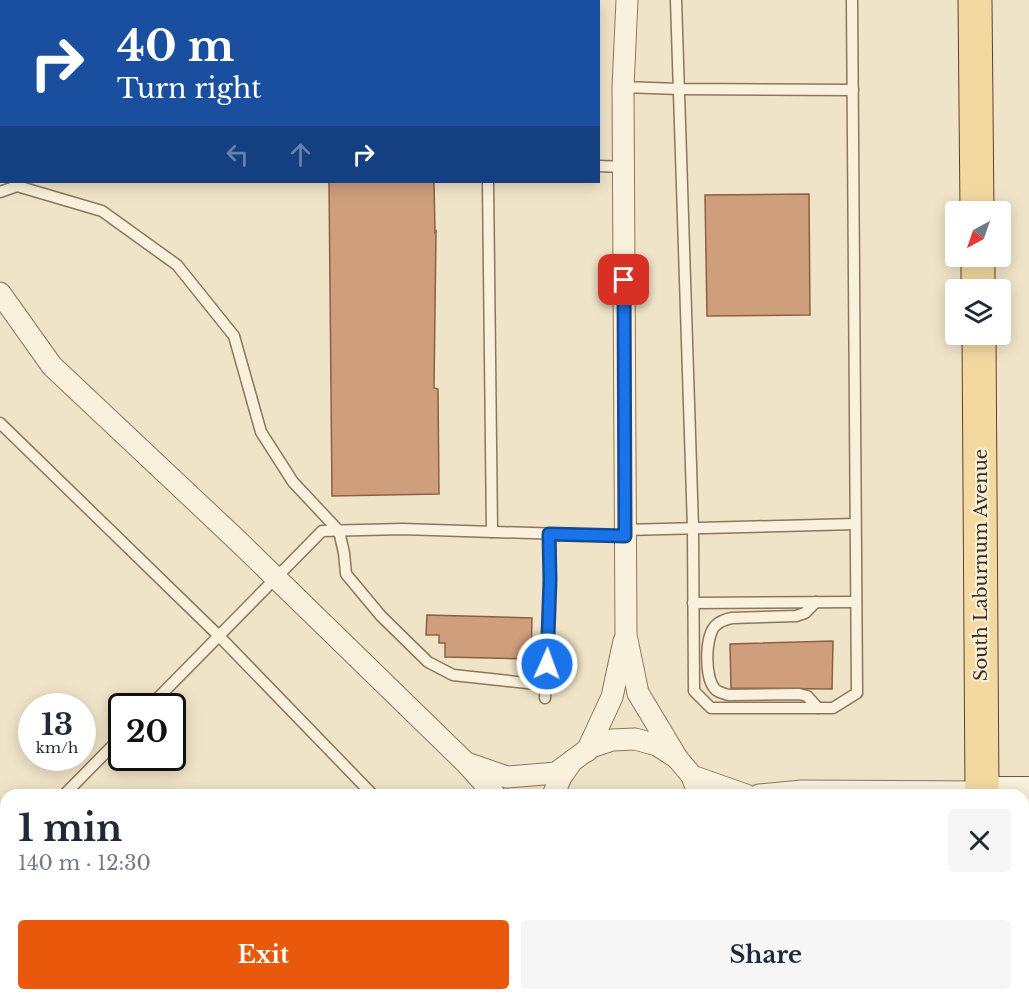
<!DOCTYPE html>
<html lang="en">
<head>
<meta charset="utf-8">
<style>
	:root { --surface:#fff; --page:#f6f6f7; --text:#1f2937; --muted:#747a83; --accent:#ea580c }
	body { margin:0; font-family:"Libre Baskerville",serif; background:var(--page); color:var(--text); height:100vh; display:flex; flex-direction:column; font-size:22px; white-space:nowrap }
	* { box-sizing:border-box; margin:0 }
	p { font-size:20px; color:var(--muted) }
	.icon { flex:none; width:33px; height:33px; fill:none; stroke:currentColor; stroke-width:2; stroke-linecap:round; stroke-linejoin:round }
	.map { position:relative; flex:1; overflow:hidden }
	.side { position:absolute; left:0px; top:789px; width:1029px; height:212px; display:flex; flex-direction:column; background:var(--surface); border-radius:18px 18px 0 0; box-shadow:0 3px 15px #0003 }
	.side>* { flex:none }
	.banner { position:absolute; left:0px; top:0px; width:600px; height:183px; box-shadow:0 3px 15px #0003; background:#1a4fa0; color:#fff; overflow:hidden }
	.needle { width:39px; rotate:220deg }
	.buttons { position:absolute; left:945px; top:201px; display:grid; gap:12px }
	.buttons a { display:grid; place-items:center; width:66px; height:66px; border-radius:6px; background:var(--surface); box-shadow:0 3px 15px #0003; font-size:30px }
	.speed { position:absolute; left:18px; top:693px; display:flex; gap:12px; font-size:30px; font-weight:700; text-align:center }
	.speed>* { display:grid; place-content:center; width:78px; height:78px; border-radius:50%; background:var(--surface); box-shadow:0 3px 15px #0003; line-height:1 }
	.speed small { font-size:15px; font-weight:400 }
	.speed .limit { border:3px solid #111; border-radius:9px; background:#fff; color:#111 }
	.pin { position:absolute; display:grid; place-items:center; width:51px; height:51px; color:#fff; margin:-26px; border-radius:12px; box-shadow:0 3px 9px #0006 }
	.me { position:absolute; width:66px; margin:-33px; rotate:2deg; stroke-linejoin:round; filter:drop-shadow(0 0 4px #0008) }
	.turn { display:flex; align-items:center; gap:21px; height:126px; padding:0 18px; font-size:27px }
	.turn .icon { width:78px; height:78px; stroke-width:2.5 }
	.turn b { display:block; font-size:42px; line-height:51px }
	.lanes { display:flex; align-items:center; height:57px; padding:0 18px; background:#0003; justify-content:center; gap:30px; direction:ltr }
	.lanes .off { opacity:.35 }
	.round { display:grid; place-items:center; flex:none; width:63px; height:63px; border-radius:6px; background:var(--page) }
	.overview { display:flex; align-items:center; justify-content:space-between; height:102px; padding:0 18px }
	h1 { font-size:36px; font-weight:700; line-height:45px }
	.action { display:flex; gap:12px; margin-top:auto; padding:12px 18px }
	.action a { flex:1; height:69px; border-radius:6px; background:var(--accent); color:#fff; font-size:24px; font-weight:700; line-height:69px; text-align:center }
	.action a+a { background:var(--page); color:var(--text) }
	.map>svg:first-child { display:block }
	.building { fill:#cf9f7d; stroke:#8d5f41; stroke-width:1.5 }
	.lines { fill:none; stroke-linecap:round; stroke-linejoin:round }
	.lane-casing { stroke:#8d765c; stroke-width:13 }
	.street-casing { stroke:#8d765c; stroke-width:23 }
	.secondary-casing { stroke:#6f573f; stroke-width:32 }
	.primary-casing { stroke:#5b4430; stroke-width:35 }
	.lane { stroke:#faf1dc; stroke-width:10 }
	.street { stroke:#faf1dc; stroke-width:21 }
	.secondary { stroke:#faf1dc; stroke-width:30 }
	.primary { stroke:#f3d9a0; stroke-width:33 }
	.route-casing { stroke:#114b97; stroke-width:15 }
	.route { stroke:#1a73e8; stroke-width:10 }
	.labels { text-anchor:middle; stroke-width:4.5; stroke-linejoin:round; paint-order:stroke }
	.street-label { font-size:18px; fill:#3d2e20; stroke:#f7eed8 }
</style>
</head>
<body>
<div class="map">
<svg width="1029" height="1000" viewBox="0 0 1029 1000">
	<rect width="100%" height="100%" fill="#f0e4c8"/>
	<g class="building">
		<polygon points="1,0 206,0 206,2 2,2"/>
		<rect x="241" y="0" width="193" height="2"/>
		<polygon points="329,182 434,182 435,232 436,231 434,388 438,389 439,494 332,496"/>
		<polygon points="809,194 810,315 707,316 705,195"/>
		<polygon points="427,615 532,618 531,659 445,657 445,643 439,643 439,635 426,635"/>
		<polygon points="833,641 832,689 731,688 730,644"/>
		<polygon points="17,994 48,994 54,1000 12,1000"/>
		<polygon points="723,994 829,994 826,998 822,996 822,1000 723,1000"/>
	</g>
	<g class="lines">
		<defs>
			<g id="lane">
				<polyline points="486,0 486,2"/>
				<polyline points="676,0 693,528 694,691 711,708 833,708 857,693 852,0"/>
				<polyline points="623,87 679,89 853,90"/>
				<polyline points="0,143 2,147"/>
				<polyline points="598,166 624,167"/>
				<polyline points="16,182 17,186 102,211 177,265 234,336 261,432 293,482 339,531 344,553 346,574 381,616 428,662 453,675 546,685"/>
				<polyline points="488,182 492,532"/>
				<polyline points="0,192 17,186"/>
				<polyline points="0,423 219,636 373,795"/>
				<polyline points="625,530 855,524"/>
				<path d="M816 602 805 613 796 616 732 618C726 619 720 621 715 626 705 637 704 679 716 690 720 693 725 694 729 695L799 694 807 696 818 708"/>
				<polyline points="693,603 856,602"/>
				<polyline points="545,698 550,580 550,534"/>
				<polyline points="150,706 322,531 402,529 625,536"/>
				<polyline points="64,795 122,736"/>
				<polyline points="0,860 6,854"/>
				<polyline points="0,888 6,894"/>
				<polyline points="105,994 109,1000"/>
				<polyline points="630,994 631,1000"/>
				<polyline points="686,994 686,1000"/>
				<polyline points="866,994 866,1000"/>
				<polyline points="562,1000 562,994"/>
			</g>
			<g id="street">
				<polyline points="627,0 623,87 626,635 638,693 677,758 692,776 699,795"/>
				<polyline points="0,293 52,366 238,541 466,763 495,795"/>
				<polyline points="587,751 612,697 624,641"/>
				<polyline points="469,764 507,777 556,773 591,747 612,740 635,739 657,745 677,758"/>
				<polyline points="692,776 746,795"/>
				<polyline points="553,795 561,777 570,764"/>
				<polyline points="759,795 802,791 982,792"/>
			</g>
			<g id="secondary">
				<polyline points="982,792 1029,792"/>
				<polyline points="1023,840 1029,840"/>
			</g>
			<g id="primary">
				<polyline points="975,0 977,212"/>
				<polyline points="978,256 978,290"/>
				<polyline points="979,334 982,795"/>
				<polyline points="985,994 985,1000"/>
			</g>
		</defs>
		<use href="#lane" class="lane-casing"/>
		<use href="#street" class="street-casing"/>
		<use href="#secondary" class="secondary-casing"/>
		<use href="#primary" class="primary-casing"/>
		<use href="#lane" class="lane"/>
		<use href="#street" class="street"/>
		<use href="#secondary" class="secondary"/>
		<use href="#primary" class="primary"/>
	</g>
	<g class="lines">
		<defs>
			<polyline id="route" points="547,664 550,580 549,534 625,536 624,280"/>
		</defs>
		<use href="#route" class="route-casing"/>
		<use href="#route" class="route"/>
	</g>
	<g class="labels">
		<g class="street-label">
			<text transform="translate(981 565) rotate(-90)" y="6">South Laburnum Avenue</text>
		</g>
	</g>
</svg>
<div class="buttons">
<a><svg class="needle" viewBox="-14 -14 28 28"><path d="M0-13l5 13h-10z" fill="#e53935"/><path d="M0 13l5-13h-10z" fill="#747a83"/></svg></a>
<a><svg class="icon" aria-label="layers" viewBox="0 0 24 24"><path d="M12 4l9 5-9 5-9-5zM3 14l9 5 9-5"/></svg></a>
</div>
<div class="speed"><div>13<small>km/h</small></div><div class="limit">20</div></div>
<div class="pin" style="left:624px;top:280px;background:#d93025"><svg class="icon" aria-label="arrive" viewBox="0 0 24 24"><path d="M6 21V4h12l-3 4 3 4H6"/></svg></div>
<svg class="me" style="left:547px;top:664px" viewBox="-20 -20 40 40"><circle r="17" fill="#1a73e8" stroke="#fff" stroke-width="3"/><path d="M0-11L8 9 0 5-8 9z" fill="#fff"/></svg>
<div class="banner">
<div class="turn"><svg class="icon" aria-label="right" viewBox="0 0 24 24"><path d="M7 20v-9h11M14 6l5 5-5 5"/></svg><div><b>40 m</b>Turn right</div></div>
<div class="lanes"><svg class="icon off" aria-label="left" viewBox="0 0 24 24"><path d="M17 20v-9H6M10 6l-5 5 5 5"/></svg><svg class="icon off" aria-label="ahead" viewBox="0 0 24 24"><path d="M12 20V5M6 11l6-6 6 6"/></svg><svg class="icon" aria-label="right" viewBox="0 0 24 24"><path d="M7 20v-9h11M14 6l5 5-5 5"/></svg></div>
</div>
<section class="side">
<div class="overview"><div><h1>1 min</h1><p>140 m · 12:30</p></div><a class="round"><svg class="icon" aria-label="close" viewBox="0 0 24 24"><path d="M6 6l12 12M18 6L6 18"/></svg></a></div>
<div class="action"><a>Exit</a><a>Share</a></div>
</section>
</div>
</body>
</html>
